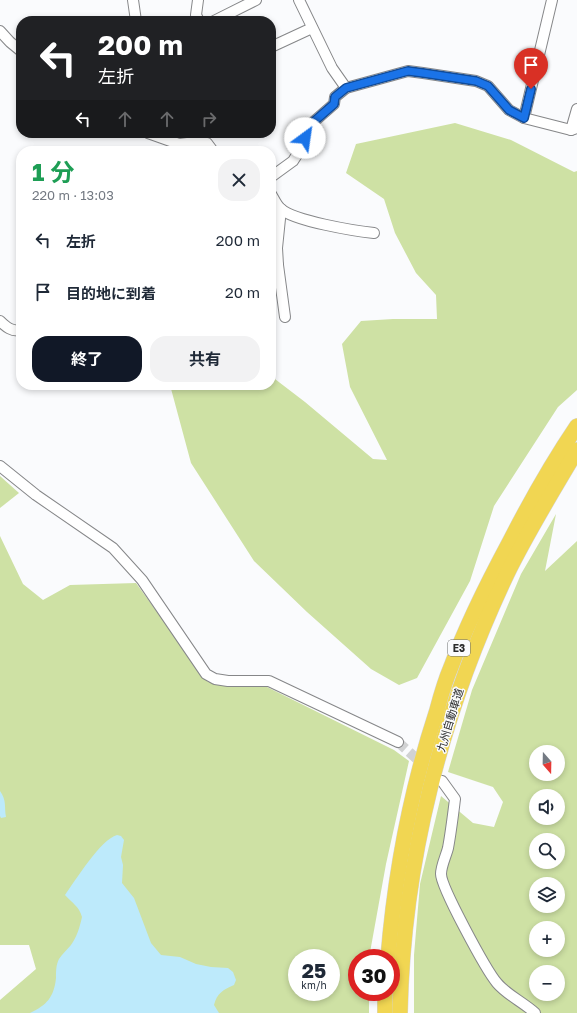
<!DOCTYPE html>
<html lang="ja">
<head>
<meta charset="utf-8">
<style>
	:root { --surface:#fff; --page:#f2f2f3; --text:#1f2937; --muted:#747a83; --accent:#111827 }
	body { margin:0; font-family:"Golos Text","Noto Sans JP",sans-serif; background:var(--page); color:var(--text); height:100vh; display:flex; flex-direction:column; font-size:15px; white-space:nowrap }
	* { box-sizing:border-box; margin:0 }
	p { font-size:13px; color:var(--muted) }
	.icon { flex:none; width:22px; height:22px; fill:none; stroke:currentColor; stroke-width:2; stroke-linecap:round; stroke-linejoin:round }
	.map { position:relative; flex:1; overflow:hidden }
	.details { position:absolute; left:16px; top:146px; width:260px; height:244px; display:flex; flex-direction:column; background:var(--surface); border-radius:16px; box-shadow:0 2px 6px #0003 }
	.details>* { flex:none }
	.banner { position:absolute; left:16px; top:16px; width:260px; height:122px; border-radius:16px; box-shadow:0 2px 6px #0003; background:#202124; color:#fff; overflow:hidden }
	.needle { width:26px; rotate:160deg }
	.controls { position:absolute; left:529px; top:745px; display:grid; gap:8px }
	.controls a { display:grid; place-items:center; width:36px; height:36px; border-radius:50%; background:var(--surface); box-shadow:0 2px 6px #0003; font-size:20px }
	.speed { position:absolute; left:288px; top:949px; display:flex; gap:8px; font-size:20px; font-weight:700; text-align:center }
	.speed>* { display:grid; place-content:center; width:52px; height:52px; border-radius:50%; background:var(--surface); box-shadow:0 2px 6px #0003; line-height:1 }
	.speed small { font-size:10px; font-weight:400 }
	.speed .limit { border:6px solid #d22; background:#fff; color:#111 }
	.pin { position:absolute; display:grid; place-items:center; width:34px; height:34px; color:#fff; margin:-41px -17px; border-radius:50% 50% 50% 0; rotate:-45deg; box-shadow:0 0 4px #0007 }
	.pin .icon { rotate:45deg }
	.me { position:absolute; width:44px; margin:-22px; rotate:31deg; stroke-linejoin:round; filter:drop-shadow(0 0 3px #0008) }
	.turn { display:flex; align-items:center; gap:14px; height:84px; padding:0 16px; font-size:18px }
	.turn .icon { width:52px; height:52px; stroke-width:2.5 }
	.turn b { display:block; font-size:28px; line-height:34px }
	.lanes { display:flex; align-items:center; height:38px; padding:0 16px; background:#0003; justify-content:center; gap:20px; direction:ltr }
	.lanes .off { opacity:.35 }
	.round { display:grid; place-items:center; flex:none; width:42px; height:42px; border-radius:16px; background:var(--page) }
	.head { display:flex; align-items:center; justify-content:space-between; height:68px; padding:0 16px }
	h1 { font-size:24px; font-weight:700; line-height:30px; color:#1e9e55 }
	.cta { display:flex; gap:8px; margin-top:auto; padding:8px 16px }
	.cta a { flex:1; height:46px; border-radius:16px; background:var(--accent); color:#fff; font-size:16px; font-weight:700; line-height:46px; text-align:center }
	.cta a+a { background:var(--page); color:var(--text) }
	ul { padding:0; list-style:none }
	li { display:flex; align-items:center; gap:12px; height:52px; padding:0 16px }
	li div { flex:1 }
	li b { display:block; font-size:15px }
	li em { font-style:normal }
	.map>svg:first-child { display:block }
	.green { fill:#cee1a4; fill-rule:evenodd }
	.water { fill:#bdeafb }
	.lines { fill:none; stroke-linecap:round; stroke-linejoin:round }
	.minor-tunnel { stroke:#d1d2d3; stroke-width:10; stroke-dasharray:10 5; stroke-linecap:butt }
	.minor-casing { stroke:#868789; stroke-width:12 }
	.highway-casing { stroke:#d5d5d5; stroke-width:16 }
	.minor { stroke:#fff; stroke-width:10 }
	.highway { stroke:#f1d652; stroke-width:15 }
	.route-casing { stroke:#114b97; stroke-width:10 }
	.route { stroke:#1a73e8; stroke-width:7 }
	.labels { text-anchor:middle; stroke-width:3; stroke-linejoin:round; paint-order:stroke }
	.shield { fill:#fafbfd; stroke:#696a6b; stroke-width:1 }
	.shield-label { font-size:10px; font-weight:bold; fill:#2b2c2c }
	.street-label { font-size:11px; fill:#2b2c2c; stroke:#fafbfd }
</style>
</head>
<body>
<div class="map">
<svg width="577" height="1013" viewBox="0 0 577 1013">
	<rect width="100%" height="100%" fill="#fafbfd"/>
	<g class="green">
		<polygon points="455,123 511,140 574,172 577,171 577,390 558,407 494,506 470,581 417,678 399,685 371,669 307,612 254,561 191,463 170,385 271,385 271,376 305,402 373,459 387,460 350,387 342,344 361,321 393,319 437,319 436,295 416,273 395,233 384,199 346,173 356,144"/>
		<polygon points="0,476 19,493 0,508"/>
		<path d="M556 514 545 571 577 541V1013H414V955L420 884 441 796 473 823 494 827 503 802 493 787 448 772 472 690 521 574ZM536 752H558V774H536ZM536 796H558V818H536ZM536 840H558V862H536ZM536 884H558V906H536ZM536 928H558V950H536ZM536 972H558V994H536Z"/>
		<path d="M0 536 23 584 43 600 70 585 136 583 208 682 231 686 267 687 394 750 409 761 386 864 369 958H357V992H369V1013H0V1000L36 969 29 945H0ZM297 958H331V992H297Z"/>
	</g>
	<g class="water">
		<path d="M0 791C7 801 4 806 6 817L1 818 0 816Z"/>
		<path d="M117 835 121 836 124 840 121 857 123 865 122 883 134 898 151 943 161 955 180 957 196 964 211 967 228 968 233 972 236 980 234 985C223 990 217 993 214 1005L219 1013H30C47 1005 54 997 56 978 56 971 56 965 59 959 62 954 67 950 71 945 77 937 80 926 82 917 79 906 72 903 65 895 75 881 101 839 117 835Z"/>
	</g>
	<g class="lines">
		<polyline class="minor-tunnel" points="398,742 438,778"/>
		<defs>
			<g id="minor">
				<polyline points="133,0 136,21"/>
				<polyline points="198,0 196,15 199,21"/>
				<polyline points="299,0 332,68 346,88"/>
				<polyline points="214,21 256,0"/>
				<polyline points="0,31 10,42 21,51"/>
				<polyline points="271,47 312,28"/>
				<polyline points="524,118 552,0"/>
				<polyline points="571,130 577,109"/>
				<polyline points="148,133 179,144 196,142 207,143 213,151"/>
				<polyline points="190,133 196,142"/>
				<polyline points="271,177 293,161 300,150 310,125 334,104 335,97 346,88 408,71 423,73 476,81 488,86 509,110 524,118 571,130 577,128"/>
				<path d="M271 194C274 199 277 206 281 209 294 221 355 231 374 233"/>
				<polyline points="278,265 285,317"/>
				<polyline points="271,273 278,265 277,248 281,209"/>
				<path d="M0 321C6 327 12 332 21 330"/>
				<polyline points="0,466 36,495 113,548 142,580 206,674 215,679 228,681 269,681 398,742"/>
				<path d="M442 781 455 799C453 815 451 832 448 848 446 856 441 866 441 874 441 887 486 970 497 983 507 995 523 1002 535 1013"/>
			</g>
			<g id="highway">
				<path d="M388 958C395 872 410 792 437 710 441 695 445 681 451 667 467 623 488 582 510 541 530 502 552 463 577 426"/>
				<polyline points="385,1013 385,992"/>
				<path d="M400 1013C403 861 442 711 507 574 528 531 553 491 577 450"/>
			</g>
		</defs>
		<use href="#minor" class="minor-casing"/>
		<use href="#highway" class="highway-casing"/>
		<use href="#minor" class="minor"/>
		<use href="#highway" class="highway"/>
	</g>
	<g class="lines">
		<defs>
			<polyline id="route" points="305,138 310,125 334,104 335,97 346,88 408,71 423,73 476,81 488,86 509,110 524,118 531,89"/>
		</defs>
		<use href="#route" class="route-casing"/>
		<use href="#route" class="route"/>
	</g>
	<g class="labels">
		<rect class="shield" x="448" y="640" width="22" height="16" rx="3"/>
		<g class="shield-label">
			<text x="459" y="652">E3</text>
		</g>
		<g class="street-label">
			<text transform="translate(450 720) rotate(-73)" y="4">九州自動車道</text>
		</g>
	</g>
</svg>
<div class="controls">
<a><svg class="needle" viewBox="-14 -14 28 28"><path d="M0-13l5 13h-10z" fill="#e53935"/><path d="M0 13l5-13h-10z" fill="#747a83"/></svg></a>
<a><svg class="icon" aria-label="sound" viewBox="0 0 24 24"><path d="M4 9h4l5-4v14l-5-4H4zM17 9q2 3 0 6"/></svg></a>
<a><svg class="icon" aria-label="search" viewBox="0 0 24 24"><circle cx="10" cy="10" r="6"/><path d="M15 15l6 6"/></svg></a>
<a><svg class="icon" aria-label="layers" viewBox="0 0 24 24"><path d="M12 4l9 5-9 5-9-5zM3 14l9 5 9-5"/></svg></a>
<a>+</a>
<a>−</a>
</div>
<div class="speed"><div>25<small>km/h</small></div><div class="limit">30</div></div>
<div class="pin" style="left:531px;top:89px;background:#d93025"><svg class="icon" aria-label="arrive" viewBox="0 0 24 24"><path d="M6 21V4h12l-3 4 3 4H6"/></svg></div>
<svg class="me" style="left:305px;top:138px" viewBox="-20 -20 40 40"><circle r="19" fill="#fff"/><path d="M0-13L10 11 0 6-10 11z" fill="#1a73e8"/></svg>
<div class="banner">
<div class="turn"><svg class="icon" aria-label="left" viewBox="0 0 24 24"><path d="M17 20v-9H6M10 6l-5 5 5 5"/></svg><div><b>200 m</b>左折</div></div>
<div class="lanes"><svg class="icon" aria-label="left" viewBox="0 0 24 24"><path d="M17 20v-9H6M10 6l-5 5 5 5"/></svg><svg class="icon off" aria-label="ahead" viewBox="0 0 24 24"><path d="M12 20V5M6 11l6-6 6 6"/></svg><svg class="icon off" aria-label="ahead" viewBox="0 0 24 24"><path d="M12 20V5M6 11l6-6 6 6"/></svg><svg class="icon off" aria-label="right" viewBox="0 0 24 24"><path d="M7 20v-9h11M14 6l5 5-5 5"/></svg></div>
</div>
<section class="details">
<div class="head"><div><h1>1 分</h1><p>220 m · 13:03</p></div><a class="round"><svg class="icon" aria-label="close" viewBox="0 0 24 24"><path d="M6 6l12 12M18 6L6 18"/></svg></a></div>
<ul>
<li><svg class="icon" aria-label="left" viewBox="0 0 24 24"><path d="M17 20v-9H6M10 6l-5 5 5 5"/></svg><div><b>左折</b></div><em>200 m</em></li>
<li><svg class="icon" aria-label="arrive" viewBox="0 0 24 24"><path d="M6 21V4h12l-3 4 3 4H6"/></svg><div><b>目的地に到着</b></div><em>20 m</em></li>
</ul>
<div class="cta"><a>終了</a><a>共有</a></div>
</section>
</div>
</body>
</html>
